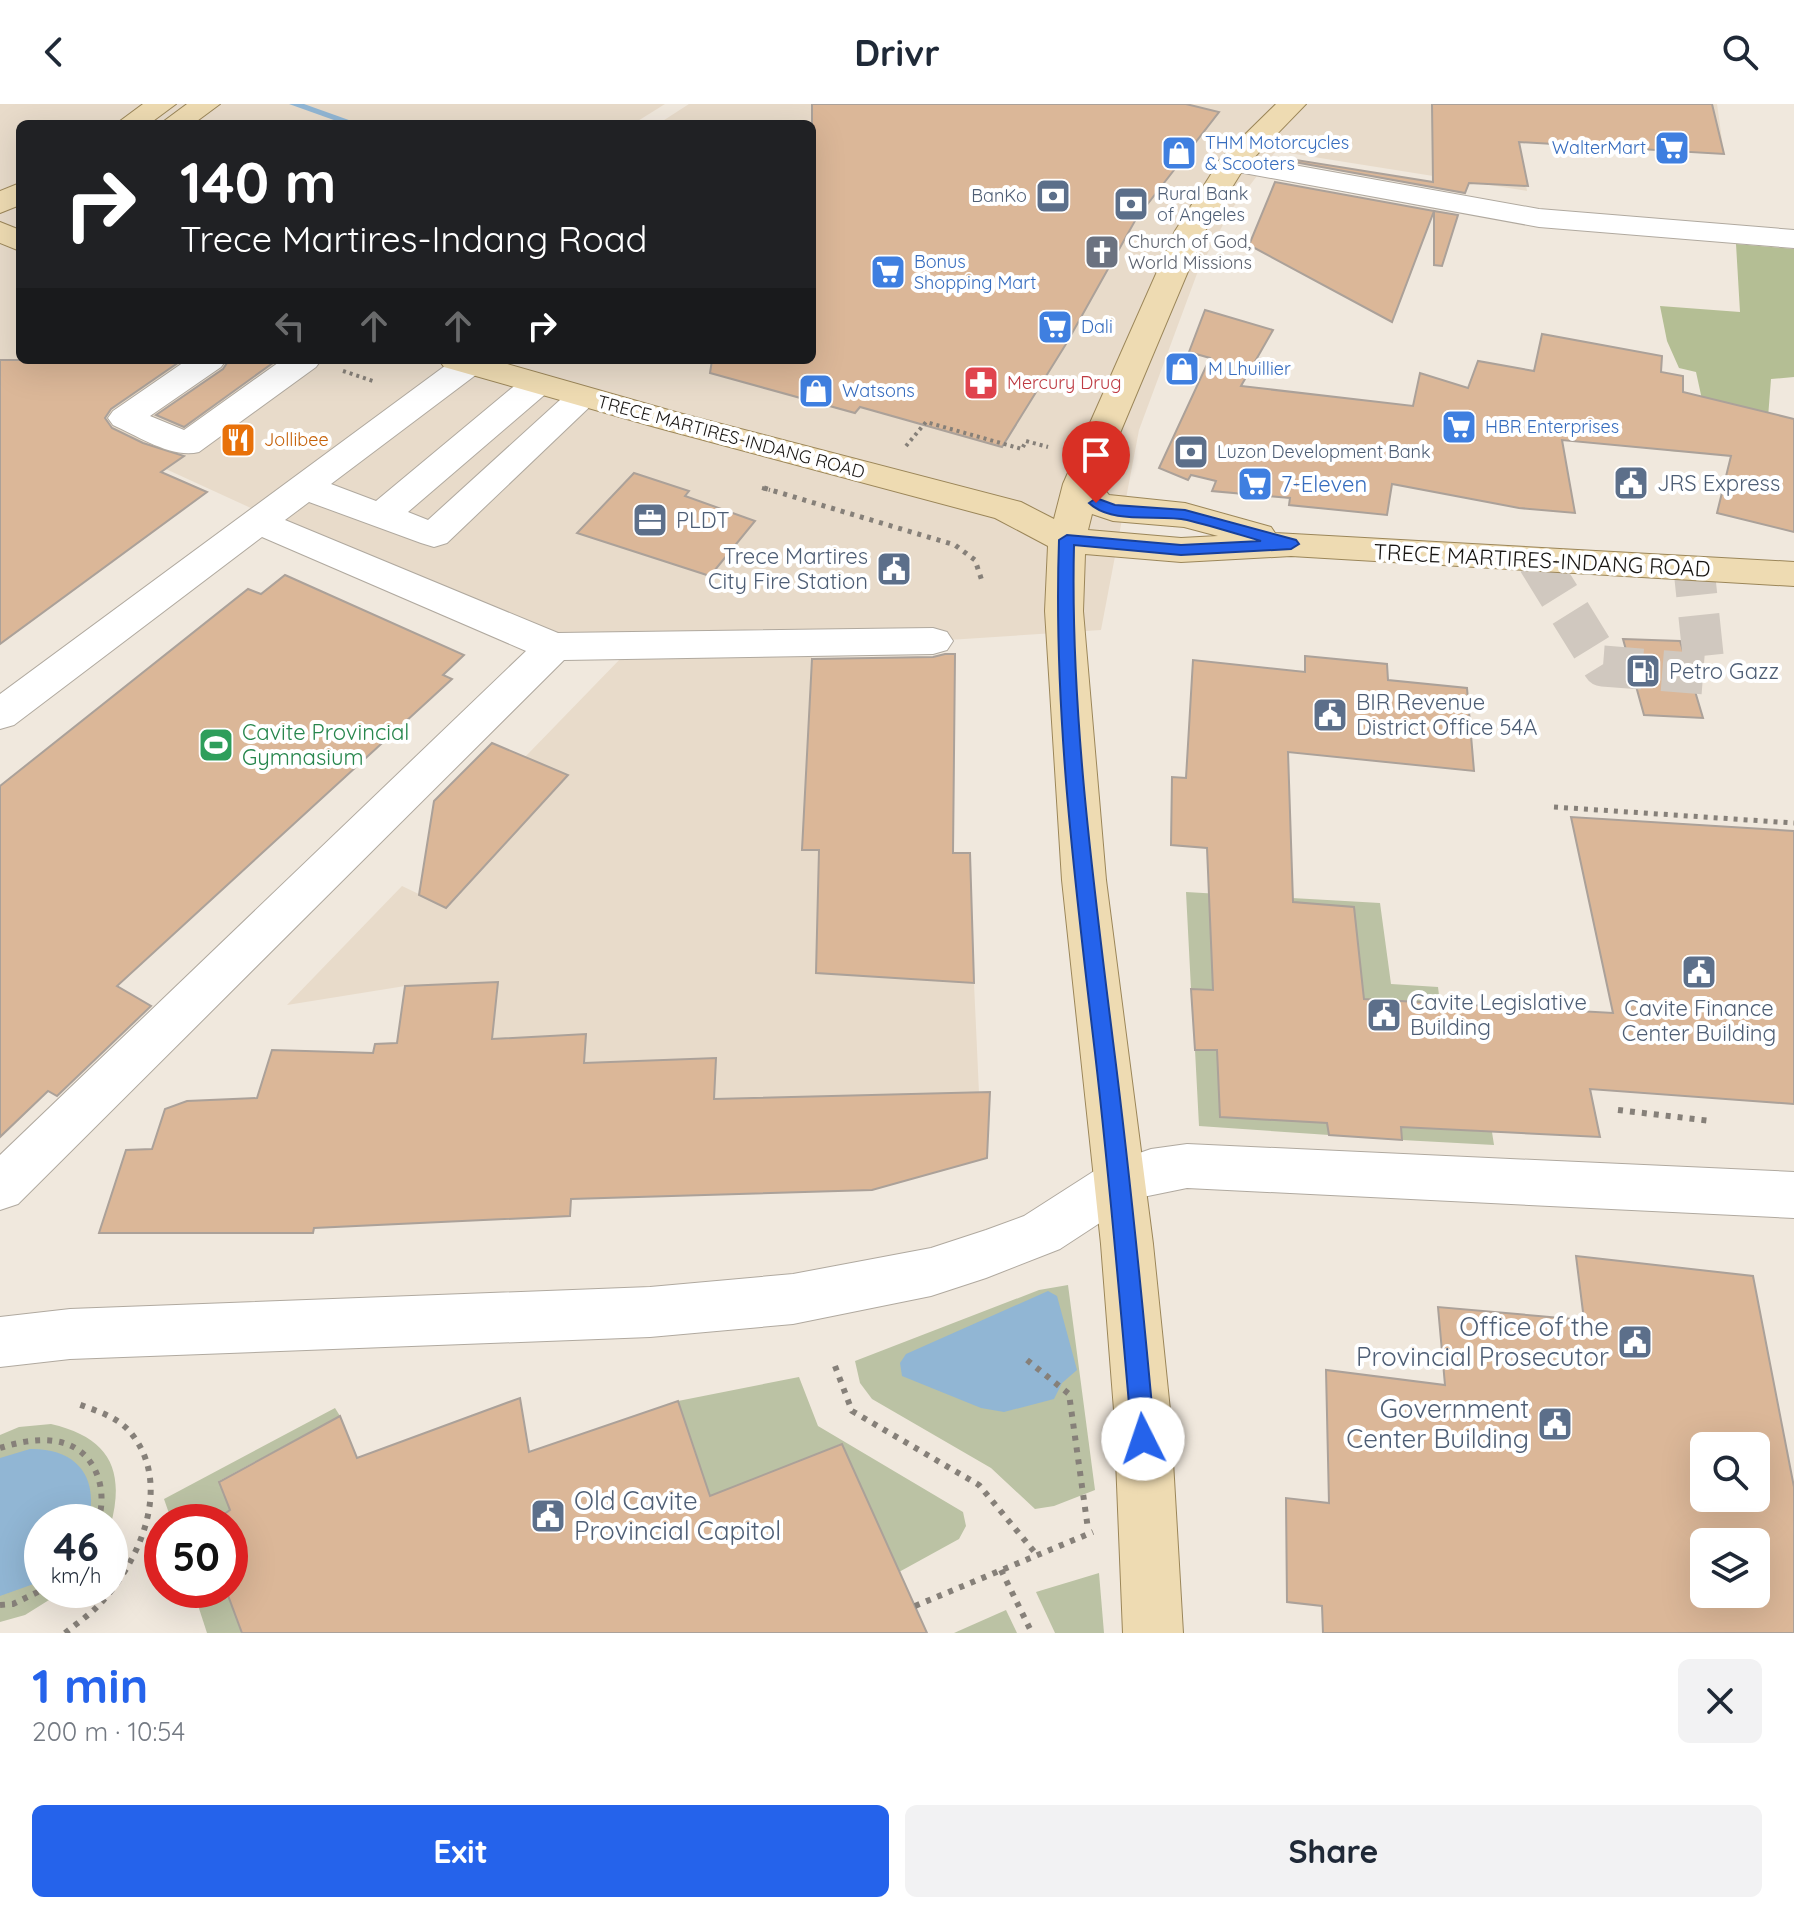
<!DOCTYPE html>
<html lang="en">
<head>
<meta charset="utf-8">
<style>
	:root { --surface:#fff; --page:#f2f2f3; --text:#1f2937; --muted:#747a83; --accent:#2563eb }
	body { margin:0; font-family:Quicksand,sans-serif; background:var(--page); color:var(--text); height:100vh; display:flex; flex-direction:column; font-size:30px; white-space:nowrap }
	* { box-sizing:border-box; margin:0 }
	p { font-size:26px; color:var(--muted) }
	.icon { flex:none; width:44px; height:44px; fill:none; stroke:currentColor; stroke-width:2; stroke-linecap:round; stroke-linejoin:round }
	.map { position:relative; height:1529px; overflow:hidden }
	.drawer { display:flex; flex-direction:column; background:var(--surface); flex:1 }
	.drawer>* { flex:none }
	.hud { position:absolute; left:16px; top:16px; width:800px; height:244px; border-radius:12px; box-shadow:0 8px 32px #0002; background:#202124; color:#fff; overflow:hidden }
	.buttons { position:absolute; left:1690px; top:1328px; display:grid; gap:16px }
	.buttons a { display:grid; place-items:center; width:80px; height:80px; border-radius:12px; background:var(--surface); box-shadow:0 8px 32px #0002; font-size:40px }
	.speed { position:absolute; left:24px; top:1400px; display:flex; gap:16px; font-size:40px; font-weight:700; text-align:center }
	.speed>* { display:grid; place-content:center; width:104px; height:104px; border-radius:50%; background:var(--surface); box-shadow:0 8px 32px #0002; line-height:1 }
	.speed small { font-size:20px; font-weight:400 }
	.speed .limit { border:12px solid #d22; background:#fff; color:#111 }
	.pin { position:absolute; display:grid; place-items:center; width:68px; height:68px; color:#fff; margin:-82px -34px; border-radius:50% 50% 50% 0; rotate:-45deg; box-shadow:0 0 8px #0007 }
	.pin .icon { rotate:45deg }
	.me { position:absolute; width:88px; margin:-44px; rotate:356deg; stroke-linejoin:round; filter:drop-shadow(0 0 6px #0008) }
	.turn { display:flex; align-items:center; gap:28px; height:168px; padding:0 32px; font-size:36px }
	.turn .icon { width:104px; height:104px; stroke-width:2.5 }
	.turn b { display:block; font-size:56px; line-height:68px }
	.lanes { display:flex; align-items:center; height:76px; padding:0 32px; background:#0003; justify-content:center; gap:40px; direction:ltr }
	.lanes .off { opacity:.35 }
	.round { display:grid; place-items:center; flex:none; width:84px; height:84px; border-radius:12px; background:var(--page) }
	.overview { display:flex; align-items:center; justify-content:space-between; height:136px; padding:0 32px }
	h1 { font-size:48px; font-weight:700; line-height:60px; color:var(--accent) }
	.button { display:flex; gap:16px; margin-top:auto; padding:16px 32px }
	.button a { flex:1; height:92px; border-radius:12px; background:var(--accent); color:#fff; font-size:32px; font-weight:700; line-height:92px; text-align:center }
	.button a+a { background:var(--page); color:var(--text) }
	header { display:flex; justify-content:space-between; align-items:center; height:104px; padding:0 32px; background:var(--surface); font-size:36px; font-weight:700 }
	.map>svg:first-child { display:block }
	.built { fill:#e8dbca }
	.green { fill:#bbc2a4 }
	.forest { fill:#b4be94 }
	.water { fill:#91b6d4 }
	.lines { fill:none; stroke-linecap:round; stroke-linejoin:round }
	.stream { fill:#91b6d4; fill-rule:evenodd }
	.building { fill:#dbb798; stroke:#aba199; stroke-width:2; fill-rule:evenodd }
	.minor-tunnel { stroke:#d0c8bf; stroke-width:41; stroke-dasharray:41 20; stroke-linecap:butt }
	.minor-casing { stroke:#b0a99f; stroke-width:2 }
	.major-casing { stroke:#9b8659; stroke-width:2 }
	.path-far2 { stroke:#868079; stroke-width:4; stroke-dasharray:3 4; stroke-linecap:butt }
	.path-far1 { stroke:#868079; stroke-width:5; stroke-dasharray:4 6; stroke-linecap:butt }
	.path { stroke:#868079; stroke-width:6; stroke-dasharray:5 7; stroke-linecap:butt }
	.minor { fill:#fff; fill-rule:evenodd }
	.major { fill:#eedbb2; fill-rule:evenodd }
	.route { fill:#2563eb; stroke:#184099; stroke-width:2 }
	.labels { text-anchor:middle; stroke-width:8; stroke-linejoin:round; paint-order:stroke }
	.far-shop-label { font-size:18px; fill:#366cbe; stroke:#fff; text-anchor:start }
	.far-service-label { font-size:18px; fill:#4e5e75; stroke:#fff; text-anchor:start }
	.far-worship-label { font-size:18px; fill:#5b616d; stroke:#fff; text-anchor:start }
	.far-health-label { font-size:18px; fill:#be3a42; stroke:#fff; text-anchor:start }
	.far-street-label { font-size:18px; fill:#181512; stroke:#fff }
	.far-food-label { font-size:18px; fill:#c56008; stroke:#fff; text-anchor:start }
	.service-label { font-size:22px; fill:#4e5e75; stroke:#fff; text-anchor:start }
	.shop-label { font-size:22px; fill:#366cbe; stroke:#fff; text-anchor:start }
	.street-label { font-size:22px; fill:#181512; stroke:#fff }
	.leisure-label { font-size:22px; fill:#27864d; stroke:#fff; text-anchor:start }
	.near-service-label { font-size:26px; fill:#4e5e75; stroke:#fff; text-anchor:end }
</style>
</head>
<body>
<header><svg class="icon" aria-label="back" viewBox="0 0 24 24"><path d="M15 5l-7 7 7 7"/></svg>Drivr<svg class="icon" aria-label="search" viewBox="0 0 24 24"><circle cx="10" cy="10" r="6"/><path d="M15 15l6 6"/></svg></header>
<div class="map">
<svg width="1794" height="1529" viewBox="0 0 1794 1529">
	<rect width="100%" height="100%" fill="#f0e8dd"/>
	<g class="built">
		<polygon points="0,0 665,0 633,20 20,20 20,256 812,256 812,20 658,20 689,0 1717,0 1724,50 1519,38 1527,87 1276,47 1231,106 1198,167 1139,326 1101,526 933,537 554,543 0,289"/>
		<polygon points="812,549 803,745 819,746 816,868 974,879 979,989 714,995 715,954 584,959 586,930 491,935 498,878 405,882 287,901 402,782 446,803 568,672 525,653 623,552"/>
	</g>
	<g class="green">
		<polygon points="1186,788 1380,799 1391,880 1438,883 1440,899 1364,895 1353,803 1210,792 1213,886 1191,885"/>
		<polygon points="1195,946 1217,946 1220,1013 1327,1019 1329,1031 1199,1022"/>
		<polygon points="1401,1023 1492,1028 1494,1041 1402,1036"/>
		<polygon points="1068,1181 1095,1386 1054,1402 1035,1405 991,1364 872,1295 860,1279 855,1257 1039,1186"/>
		<polygon points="799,1273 818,1322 963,1408 966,1422 959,1435 899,1468 841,1340 710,1393 678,1297"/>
		<polygon points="335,1304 340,1312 219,1377 230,1406 213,1418 172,1418 164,1395"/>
		<path d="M51 1320C110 1334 126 1366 110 1424V1418H42V1486H65L25 1511 0 1518V1331L19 1323Z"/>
		<polygon points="1099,1469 1104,1529 1055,1529 1036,1488"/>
		<polygon points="193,1486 226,1486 242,1529 207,1529"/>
		<polygon points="1006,1506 1017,1529 954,1529"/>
	</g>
	<polygon class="forest" points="1736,140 1794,145 1794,273 1771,275 1765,352 1670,347 1703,300 1696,268 1679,264 1667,237 1660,202 1740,208"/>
	<g class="water">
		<polygon points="1048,1187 1057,1192 1077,1266 1062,1279 1054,1295 1004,1308 981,1304 902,1272 900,1259 906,1250"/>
		<path d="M30 1345C76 1344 100 1373 88 1418H42V1477L0 1492V1354Z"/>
	</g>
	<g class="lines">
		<polygon class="stream" points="289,0 304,0 360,20 345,20"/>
	</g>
	<g class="building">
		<polygon points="812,0 1186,0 1219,8 1136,115 1066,240 1002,343 860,303 855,309 710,269 712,256 812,256"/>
		<polygon points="1432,0 1712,0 1724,50 1519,38 1528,82 1469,79 1465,89 1283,56 1284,54 1433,78"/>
		<polygon points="1275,78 1434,107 1392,218 1249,141"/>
		<polygon points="1434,107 1458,111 1442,162 1434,161"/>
		<polygon points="1205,206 1273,226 1241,282 1413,302 1420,269 1468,284 1478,257 1534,267 1542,230 1662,252 1661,268 1683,272 1683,288 1794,315 1794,428 1717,409 1731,352 1562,336 1575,409 1519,404 1392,380 1387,411 1289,401 1290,394 1212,387 1216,377 1191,371 1188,376 1159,364 1210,254 1189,248"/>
		<polygon points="0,256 182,256 111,305 105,314 112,324 143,339 184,352 161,368 207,388 0,540"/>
		<polygon points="229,256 277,256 184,323 156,311 223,265"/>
		<polygon points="634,369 689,387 685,392 755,417 710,472 577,429"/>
		<polygon points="285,471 464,551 443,571 452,575 117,882 151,902 57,992 48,987 0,1033 0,682 248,485 261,490"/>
		<polygon points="1623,535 1680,537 1703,614 1644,611"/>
		<polygon points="945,550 955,550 953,749 970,749 974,879 816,869 819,746 802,746 812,555 933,553"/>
		<polygon points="1305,552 1387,560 1388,576 1467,584 1474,667 1288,648 1293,798 1354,803 1364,895 1613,909 1571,713 1794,727 1794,1000 1590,985 1600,1033 1401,1023 1402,1036 1329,1031 1327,1019 1220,1013 1217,946 1195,946 1191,885 1213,886 1207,744 1171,741 1172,673 1186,674 1193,556 1305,568"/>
		<polygon points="492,639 568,671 446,804 419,791 434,697"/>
		<polygon points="498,878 492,935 586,930 584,959 716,954 714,995 990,988 987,1054 872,1086 571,1095 570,1112 314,1124 313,1129 99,1129 126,1046 152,1045 165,1005 187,997 257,994 272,946 373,949 375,940 397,939 405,882"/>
		<path d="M1576 1152 1753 1172 1794 1383V1529H1323L1322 1502 1287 1498 1286 1394 1329 1399 1326 1266 1445 1281 1438 1203 1584 1216ZM1704 1342H1756V1394H1704ZM1704 1438H1756V1490H1704Z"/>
		<polygon points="520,1294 529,1348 678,1297 710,1392 842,1340 927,1529 242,1529 226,1486 230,1486 230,1418 213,1418 230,1406 219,1378 340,1312 357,1354"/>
	</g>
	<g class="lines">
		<polyline class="minor-tunnel" points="1538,457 1603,562 1705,570 1694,465"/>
		<defs>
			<g id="minor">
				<polygon points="1232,50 1539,105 1794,126 1794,144 1539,123 1222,65 1217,59 1222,53"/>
				<path d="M187 256H226L221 263 150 312 184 326 282 256H321L316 263 199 348C172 355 138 332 113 321L108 314 113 307Z"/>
				<polygon points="453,256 483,256 486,260 481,267 331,380 376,397 525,273 537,270 549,273 554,280 549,287 408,408 428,416 571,286 583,283 595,286 600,293 447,439 434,443 421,439 309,398 285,416 558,529 933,524 947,528 953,537 947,546 933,550 564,556 18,1100 0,1106 0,1051 526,547 262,433 14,621 0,625 0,590"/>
				<polygon points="1187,1040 1794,1068 1794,1114 1187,1084 1138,1094 1060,1145 986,1174 931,1192 793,1220 650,1233 70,1255 0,1263 0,1213 70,1205 650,1183 793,1170 931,1144 986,1126 1024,1112 1102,1062 1151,1045"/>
			</g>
			<g id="major">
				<polygon points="143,0 176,0 149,20 116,20"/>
				<polygon points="187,0 220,0 193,20 160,20"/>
				<path d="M1276 0H1306L1244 64 1205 127 1099 379 1109 391 1185 399 1271 423 1275 429 1794 458V482L1291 452 1181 458 1085 450 1083 507 1106 776 1153 1140 1170 1306 1183 1529H1123L1114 1306 1101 1140 1062 776 1045 507 1048 442 995 414 655 323 444 263 439 256H493L679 309 1021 398 1054 415 1063 380 1175 127 1222 53ZM1092 410 1113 417 1184 423 1218 432 1181 434 1088 426Z"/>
				<polygon points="20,79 20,101 0,109 0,87"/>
				<polygon points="0,118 20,126 20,147 0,139"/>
			</g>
		</defs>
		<use href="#minor" class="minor-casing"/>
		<use href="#major" class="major-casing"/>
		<g class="path-far2">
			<polyline points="343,267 376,278"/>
			<polyline points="906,342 926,318 1022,345 1026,337 1048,343"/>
			<polyline points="762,384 770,386"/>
		</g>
		<g class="path-far1">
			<polyline points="764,384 955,441 975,456 983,480"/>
			<polyline points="1554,703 1794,719"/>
		</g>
		<g class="path">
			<polyline points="1618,1006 1711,1017"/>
			<polyline points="1027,1256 1069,1290 1088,1425"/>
			<polyline points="835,1262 852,1307 979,1381 1037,1451"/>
			<path d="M0 1344C34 1333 78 1328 96 1368 103 1384 103 1401 98 1418"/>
			<polyline points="1001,1466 1032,1529"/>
			<polyline points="0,1501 13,1500 42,1486"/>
			<polyline points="915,1502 1093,1428"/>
			<path d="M65 1529C76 1520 88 1512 98 1502 139 1459 174 1382 131 1329 118 1313 97 1307 78 1300"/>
		</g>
		<use href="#minor" class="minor"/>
		<use href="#major" class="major"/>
	</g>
	<path class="route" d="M1096 394 1115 401 1185 406 1296 436 1299 440 1291 445 1181 451 1074 441C1070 603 1093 776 1113 937 1130 1070 1143 1202 1155 1335L1152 1343 1143 1347 1135 1343 1132 1335C1121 1206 1110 1078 1095 949 1075 779 1053 606 1059 436L1067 431 1181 441 1261 437C1237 430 1212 422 1187 416 1158 410 1112 421 1089 399Z"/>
	<defs>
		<symbol id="supermarket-square" viewBox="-11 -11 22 22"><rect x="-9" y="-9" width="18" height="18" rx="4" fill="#3f7fe0" stroke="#fff"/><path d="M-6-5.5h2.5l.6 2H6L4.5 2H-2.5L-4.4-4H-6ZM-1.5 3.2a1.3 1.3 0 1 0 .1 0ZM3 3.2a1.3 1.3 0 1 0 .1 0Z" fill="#fff"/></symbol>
		<symbol id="shop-square" viewBox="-11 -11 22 22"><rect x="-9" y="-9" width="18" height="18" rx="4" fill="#3f7fe0" stroke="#fff"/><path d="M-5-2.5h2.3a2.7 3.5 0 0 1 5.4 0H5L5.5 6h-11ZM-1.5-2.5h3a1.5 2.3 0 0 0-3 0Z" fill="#fff"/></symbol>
		<symbol id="bank-square" viewBox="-11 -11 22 22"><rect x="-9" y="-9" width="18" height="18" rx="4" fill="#5c6f8a" stroke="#fff"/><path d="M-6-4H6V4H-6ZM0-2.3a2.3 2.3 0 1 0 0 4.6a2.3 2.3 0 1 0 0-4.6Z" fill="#fff"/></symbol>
		<symbol id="church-square" viewBox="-11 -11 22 22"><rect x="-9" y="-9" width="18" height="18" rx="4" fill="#6b7280" stroke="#fff"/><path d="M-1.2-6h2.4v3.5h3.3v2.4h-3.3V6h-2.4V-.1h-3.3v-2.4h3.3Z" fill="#fff"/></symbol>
		<symbol id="pharmacy-square" viewBox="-11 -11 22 22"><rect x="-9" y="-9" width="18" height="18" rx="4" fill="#e0444e" stroke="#fff"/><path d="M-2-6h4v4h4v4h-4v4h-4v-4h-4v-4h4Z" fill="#fff"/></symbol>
		<symbol id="restaurant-square" viewBox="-11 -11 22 22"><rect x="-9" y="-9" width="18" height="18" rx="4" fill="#e8710a" stroke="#fff"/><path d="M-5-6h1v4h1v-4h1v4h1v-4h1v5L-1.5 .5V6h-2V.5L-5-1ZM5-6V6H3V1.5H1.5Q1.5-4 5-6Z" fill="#fff"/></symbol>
		<symbol id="civic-square" viewBox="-11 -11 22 22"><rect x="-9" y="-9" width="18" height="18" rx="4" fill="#5c6f8a" stroke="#fff"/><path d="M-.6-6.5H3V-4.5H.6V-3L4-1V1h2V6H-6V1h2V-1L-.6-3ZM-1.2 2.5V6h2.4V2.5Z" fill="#fff"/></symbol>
		<symbol id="office-square" viewBox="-11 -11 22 22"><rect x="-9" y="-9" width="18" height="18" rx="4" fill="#5c6f8a" stroke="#fff"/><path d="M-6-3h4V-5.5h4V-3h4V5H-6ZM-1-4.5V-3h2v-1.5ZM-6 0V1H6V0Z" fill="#fff"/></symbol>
		<symbol id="fuel-square" viewBox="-11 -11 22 22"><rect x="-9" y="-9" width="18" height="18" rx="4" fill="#5c6f8a" stroke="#fff"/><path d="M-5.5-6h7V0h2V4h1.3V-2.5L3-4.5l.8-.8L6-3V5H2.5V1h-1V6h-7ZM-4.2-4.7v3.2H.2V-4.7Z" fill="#fff"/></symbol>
		<symbol id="stadium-square" viewBox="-11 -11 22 22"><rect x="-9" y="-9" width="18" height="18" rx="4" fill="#2e9e5b" stroke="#fff"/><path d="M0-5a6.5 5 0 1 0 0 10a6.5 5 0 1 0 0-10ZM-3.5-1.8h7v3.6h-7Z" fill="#fff"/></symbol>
	</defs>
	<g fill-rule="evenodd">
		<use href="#supermarket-square" x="1652" y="24" width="40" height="40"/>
		<use href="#shop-square" x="1159" y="29" width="40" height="40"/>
		<use href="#bank-square" x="1033" y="72" width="40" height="40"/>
		<use href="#bank-square" x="1111" y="80" width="40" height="40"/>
		<use href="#church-square" x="1082" y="128" width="40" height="40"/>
		<use href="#supermarket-square" x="868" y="148" width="40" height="40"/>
		<use href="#supermarket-square" x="1035" y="203" width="40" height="40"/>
		<use href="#shop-square" x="1162" y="245" width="40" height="40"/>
		<use href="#pharmacy-square" x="961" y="259" width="40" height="40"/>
		<use href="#shop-square" x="796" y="267" width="40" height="40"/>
		<use href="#supermarket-square" x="1439" y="303" width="40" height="40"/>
		<use href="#restaurant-square" x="218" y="316" width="40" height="40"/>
		<use href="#bank-square" x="1171" y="328" width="40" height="40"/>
		<use href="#civic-square" x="1611" y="359" width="40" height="40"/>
		<use href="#supermarket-square" x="1235" y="360" width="40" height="40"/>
		<use href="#office-square" x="630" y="396" width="40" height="40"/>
		<use href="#civic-square" x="874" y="445" width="40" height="40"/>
		<use href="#fuel-square" x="1623" y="547" width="40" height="40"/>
		<use href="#civic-square" x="1310" y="591" width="40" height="40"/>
		<use href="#stadium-square" x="196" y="621" width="40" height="40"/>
		<use href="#civic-square" x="1679" y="848" width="40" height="40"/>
		<use href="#civic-square" x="1364" y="891" width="40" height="40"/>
		<use href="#civic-square" x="1615" y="1218" width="40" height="40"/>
		<use href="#civic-square" x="1535" y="1300" width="40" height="40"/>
		<use href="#civic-square" x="528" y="1392" width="40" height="40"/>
	</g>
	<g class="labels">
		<g class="far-shop-label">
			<text x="1205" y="45">THM Motorcycles<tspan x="1205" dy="21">&amp; Scooters</tspan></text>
			<text x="1646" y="50" text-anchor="end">WalterMart</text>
			<text x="914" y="164">Bonus<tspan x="914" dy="21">Shopping Mart</tspan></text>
			<text x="1081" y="229">Dali</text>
			<text x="1208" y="271">M Lhuillier</text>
			<text x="842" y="293">Watsons</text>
			<text x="1485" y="329">HBR Enterprises</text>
		</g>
		<g class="far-service-label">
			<text x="1157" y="96">Rural Bank<tspan x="1157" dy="21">of Angeles</tspan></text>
			<text x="1027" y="98" text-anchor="end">BanKo</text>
			<text x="1217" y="354">Luzon Development Bank</text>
		</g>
		<g class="far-worship-label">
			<text x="1128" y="144">Church of God,<tspan x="1128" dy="21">World Missions</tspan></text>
		</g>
		<g class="far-health-label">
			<text x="1007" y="285">Mercury Drug</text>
		</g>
		<g class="far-street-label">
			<text transform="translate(731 333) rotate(15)" y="6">TRECE MARTIRES-INDANG ROAD</text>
		</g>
		<g class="far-food-label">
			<text x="264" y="342">Jollibee</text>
		</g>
		<g class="service-label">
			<text x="1657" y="387">JRS Express</text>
			<text x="676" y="424">PLDT</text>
			<text x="868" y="460" text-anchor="end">Trece Martires<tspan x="868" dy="25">City Fire Station</tspan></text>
			<text x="1669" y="575">Petro Gazz</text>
			<text x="1356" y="606">BIR Revenue<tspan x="1356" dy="25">District Office 54A</tspan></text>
			<text x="1410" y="906">Cavite Legislative<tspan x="1410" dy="25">Building</tspan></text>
			<text x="1699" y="912" text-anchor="middle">Cavite Finance<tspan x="1699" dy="25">Center Building</tspan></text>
		</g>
		<g class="shop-label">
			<text x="1281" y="388">7-Eleven</text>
		</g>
		<g class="street-label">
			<text transform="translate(1542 456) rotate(3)" y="8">TRECE MARTIRES-INDANG ROAD</text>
		</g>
		<g class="leisure-label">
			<text x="242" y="636">Cavite Provincial<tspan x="242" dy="25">Gymnasium</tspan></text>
		</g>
		<g class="near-service-label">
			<text x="1609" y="1232">Office of the<tspan x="1609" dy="30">Provincial Prosecutor</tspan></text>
			<text x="1529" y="1314">Government<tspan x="1529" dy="30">Center Building</tspan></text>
			<text x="574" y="1406" text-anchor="start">Old Cavite<tspan x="574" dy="30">Provincial Capitol</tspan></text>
		</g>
	</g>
</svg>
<div class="buttons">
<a><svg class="icon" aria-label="search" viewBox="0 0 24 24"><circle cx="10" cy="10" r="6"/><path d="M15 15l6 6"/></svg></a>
<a><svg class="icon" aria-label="layers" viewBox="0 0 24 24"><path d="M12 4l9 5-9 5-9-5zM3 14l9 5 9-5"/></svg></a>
</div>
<div class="speed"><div>46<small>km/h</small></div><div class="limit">50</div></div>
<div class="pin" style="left:1096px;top:399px;background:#d93025"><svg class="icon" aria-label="arrive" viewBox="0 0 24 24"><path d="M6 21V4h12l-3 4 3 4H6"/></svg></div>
<svg class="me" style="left:1143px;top:1335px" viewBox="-20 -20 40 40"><circle r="19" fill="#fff"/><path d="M0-13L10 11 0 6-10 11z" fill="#2563eb"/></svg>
<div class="hud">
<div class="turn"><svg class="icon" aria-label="right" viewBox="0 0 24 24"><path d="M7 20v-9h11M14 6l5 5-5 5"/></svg><div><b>140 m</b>Trece Martires-Indang Road</div></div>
<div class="lanes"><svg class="icon off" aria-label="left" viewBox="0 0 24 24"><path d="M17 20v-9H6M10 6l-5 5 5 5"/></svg><svg class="icon off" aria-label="ahead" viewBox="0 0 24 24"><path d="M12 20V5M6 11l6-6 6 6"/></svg><svg class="icon off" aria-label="ahead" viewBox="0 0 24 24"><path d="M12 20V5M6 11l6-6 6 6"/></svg><svg class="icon" aria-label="right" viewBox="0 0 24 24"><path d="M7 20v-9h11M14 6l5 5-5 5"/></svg></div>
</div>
</div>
<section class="drawer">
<div class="overview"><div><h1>1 min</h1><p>200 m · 10:54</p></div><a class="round"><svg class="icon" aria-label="close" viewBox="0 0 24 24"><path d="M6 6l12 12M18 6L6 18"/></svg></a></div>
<div class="button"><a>Exit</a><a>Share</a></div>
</section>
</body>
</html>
